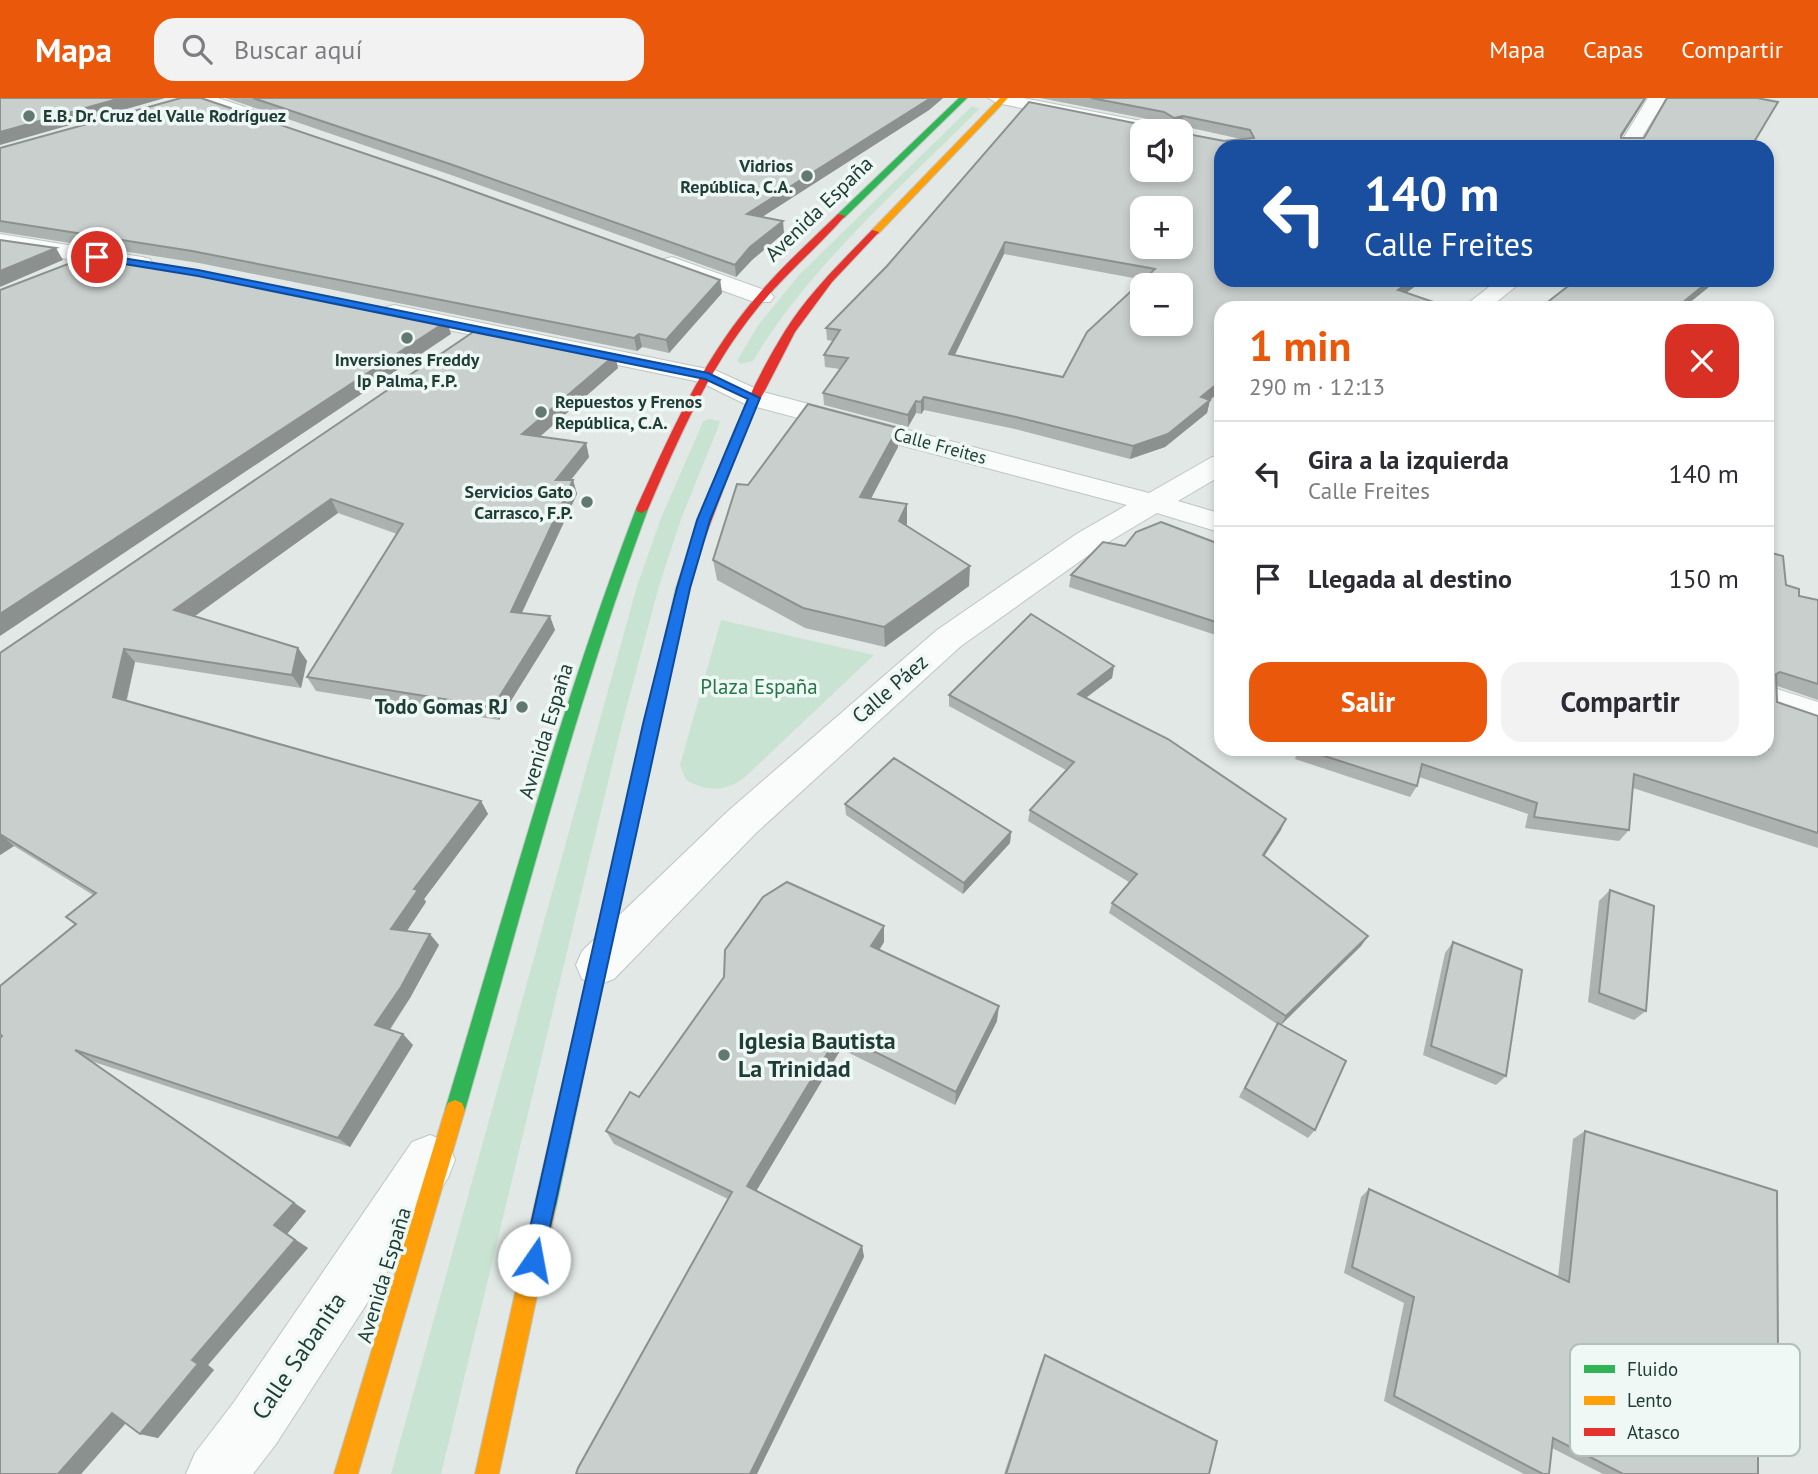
<!DOCTYPE html>
<html lang="es">
<head>
<meta charset="utf-8">
<style>
	:root { --surface:#fff; --page:#f2f2f3; --text:#2b2b33; --muted:#7c7c81; --line:#e1e1e2; --accent:#ea580c }
	body { margin:0; font-family:"PT Sans",sans-serif; background:var(--page); color:var(--text); height:100vh; display:flex; flex-direction:column; font-size:26px; white-space:nowrap }
	* { box-sizing:border-box; margin:0 }
	p { font-size:23px; color:var(--muted) }
	.icon { flex:none; width:38px; height:38px; fill:none; stroke:currentColor; stroke-width:2; stroke-linecap:round; stroke-linejoin:round }
	.map { position:relative; flex:1; overflow:hidden }
	.side { position:absolute; left:1214px; top:203px; width:560px; height:455px; display:flex; flex-direction:column; background:var(--surface); border-radius:21px; box-shadow:0 4px 10px #0003 }
	.side>* { flex:none }
	.top-card { position:absolute; left:1214px; top:42px; width:560px; height:147px; border-radius:21px; box-shadow:0 4px 10px #0003; background:#1a4fa0; color:#fff; overflow:hidden }
	.fabs { position:absolute; left:1130px; top:21px; display:grid; gap:14px }
	.fabs a { display:grid; place-items:center; width:63px; height:63px; border-radius:14px; background:var(--surface); box-shadow:0 4px 10px #0003; font-size:35px }
	.pin { position:absolute; display:grid; place-items:center; width:60px; height:60px; color:#fff; margin:-30px; border:4px solid #fff; border-radius:50%; box-shadow:0 2px 7px #0007 }
	.me { position:absolute; width:77px; margin:-38px; rotate:12deg; stroke-linejoin:round; filter:drop-shadow(0 0 5px #0008) }
	.turn { display:flex; align-items:center; gap:24px; height:147px; padding:0 35px; font-size:32px }
	.turn .icon { width:91px; height:91px; stroke-width:2.5 }
	.turn b { display:block; font-size:49px; line-height:60px }
	.round { display:grid; place-items:center; flex:none; width:74px; height:74px; border-radius:21px; background:var(--page) }
	.head { display:flex; align-items:center; justify-content:space-between; height:119px; padding:0 35px }
	h1 { font-size:42px; font-weight:700; line-height:52px; color:var(--accent) }
	.cta { display:flex; gap:14px; margin-top:auto; padding:14px 35px }
	.cta a { flex:1; height:80px; border-radius:21px; background:var(--accent); color:#fff; font-size:28px; font-weight:700; line-height:80px; text-align:center }
	.cta a+a { background:var(--page); color:var(--text) }
	ul { padding:0; list-style:none }
	li { display:flex; align-items:center; gap:21px; height:105px; padding:0 35px; border-top:2px solid var(--line) }
	li div { flex:1 }
	li b { display:block; font-size:26px }
	li em { font-style:normal }
	header { display:flex; align-items:center; gap:42px; box-sizing:border-box; height:98px; padding:0 35px; background:var(--accent); color:#fff }
	header strong { font-size:33px }
	nav { display:flex; gap:38px; margin-inline-start:auto; font-size:24px }
	.search { width:490px; height:63px; background:var(--page); display:flex; align-items:center; gap:18px; box-sizing:border-box; padding:0 24px; border-radius:21px; color:var(--muted); font-size:26px }
	.map>svg:first-child { display:block }
	.green { fill:#c9e3d2 }
	.lines { fill:none; stroke-linecap:round; stroke-linejoin:round }
	.street-casing { stroke:#bec5c2; stroke-width:2 }
	.fast-casing { stroke:#bdc6c3; stroke-width:2 }
	.slow-casing { stroke:#bdc6c3; stroke-width:2 }
	.jam-casing { stroke:#bdc6c3; stroke-width:2 }
	.street { fill:#fafcfb; fill-rule:evenodd }
	.fast { fill:#30b455; fill-rule:evenodd }
	.slow { fill:#ff9f0a; fill-rule:evenodd }
	.jam { fill:#e5322d; fill-rule:evenodd }
	.wall { fill:#acb2af; fill-rule:evenodd }
	.shaded-wall { fill:#8c918f }
	.building { fill:#c8cfcc; stroke:#8c918f; stroke-width:2; fill-rule:evenodd }
	.route { fill:#1a73e8; stroke:#114b97; stroke-width:2 }
	.poi-dot { fill:#627973; stroke:#eff8f4; stroke-width:2.5 }
	.labels { text-anchor:middle; stroke-width:7; stroke-linejoin:round; paint-order:stroke }
	.far-poi-label { font-size:18px; font-weight:bold; fill:#1e3d36; stroke:#eff8f4; text-anchor:start }
	.far-street-label { font-size:18px; fill:#1e3d36; stroke:#eff8f4 }
	.street-label { font-size:21px; fill:#1e3d36; stroke:#eff8f4 }
	.park-label { font-size:21px; fill:#257749; stroke:#eff8f4 }
	.poi-label { font-size:21px; font-weight:bold; fill:#1e3d36; stroke:#eff8f4; text-anchor:end }
	.near-poi-label { font-size:24px; font-weight:bold; fill:#1e3d36; stroke:#eff8f4; text-anchor:start }
	.near-street-label { font-size:24px; fill:#1e3d36; stroke:#eff8f4 }
	.key { fill:#eff8f4; stroke:#b0c0bb; stroke-width:2 }
	.key-label { font-size:19px; fill:#1e3d36 }
</style>
</head>
<body>
<header>
<strong>Mapa</strong>
<div class="search"><svg class="icon" aria-label="search" viewBox="0 0 24 24"><circle cx="10" cy="10" r="6"/><path d="M15 15l6 6"/></svg>Buscar aquí</div>
<nav><a>Mapa</a><a>Capas</a><a>Compartir</a></nav>
</header>
<div class="map">
<svg width="1818" height="1376" viewBox="0 0 1818 1376">
	<rect width="100%" height="100%" fill="#e1e8e5"/>
	<g class="green">
		<path d="M972 8 979 11C901 90 810 167 753 263L741 266 737 263 757 229 799 177Z"/>
		<polygon points="708,321 720,323 719,327 681,421 659,488 622,626 441,1376 391,1376 637,488 661,420 703,324"/>
		<path d="M721 522 874 557 745 679C726 694 707 694 686 682L680 667Z"/>
	</g>
	<g class="lines">
		<defs>
			<g id="street">
				<polygon points="192,0 218,0 278,20 281,24 272,29 266,28 195,4"/>
				<polygon points="988,0 1023,0 1162,27 1171,33 1143,35 997,5"/>
				<polygon points="1648,0 1666,0 1636,49 1618,49"/>
				<polygon points="0,136 142,159 150,161 153,166 150,171 142,173 0,150"/>
				<polygon points="672,159 770,194 774,199 770,204 754,204 664,171 661,166 664,161"/>
				<polygon points="1498,182 1524,182 1489,210 1462,210"/>
				<polygon points="394,207 717,273 763,294 1149,395 1212,359 1222,357 1222,377 1178,403 1222,416 1222,435 1157,415 1100,449 961,548 756,735 614,881 598,887 582,881 576,867 582,853 728,713 937,532 1078,435 1127,407 745,306 700,284 386,219 382,214 386,209"/>
				<polygon points="1768,588 1818,604 1818,631 1768,614"/>
				<polygon points="430,1037 448,1044 455,1062 448,1080 276,1346 253,1376 186,1376 195,1355 234,1304 412,1044"/>
			</g>
			<g id="fast">
				<polygon points="959,0 967,0 844,120 838,120 838,116"/>
				<path d="M642 407 648 411C575 607 523 811 465 1012L462 1019 455 1022 448 1019 445 1012C506 811 561 607 636 411Z"/>
				<polygon points="696,444 702,448 690,490 658,626 556,1109 552,1116 545,1120 538,1116 534,1109 676,490 690,448"/>
			</g>
			<g id="slow">
				<polygon points="1000,0 1008,0 878,136 872,136 872,132"/>
				<polygon points="455,1002 462,1005 465,1012 358,1376 334,1376 445,1012 448,1005"/>
				<polygon points="545,1098 552,1102 556,1109 499,1376 475,1376 534,1109 538,1102"/>
			</g>
			<g id="jam">
				<path d="M838 116 845 118C817 150 783 178 756 212 708 271 678 342 648 411L642 415 638 414 636 411C668 341 699 269 748 209 775 175 807 146 838 116Z"/>
				<path d="M872 132 879 134 832 184 795 234 748 325 702 448 696 452 691 451 690 448C717 375 743 300 785 233 808 196 841 164 872 132Z"/>
			</g>
		</defs>
		<use href="#street" class="street-casing"/>
		<use href="#fast" class="fast-casing"/>
		<use href="#slow" class="slow-casing"/>
		<use href="#jam" class="jam-casing"/>
		<use href="#street" class="street"/>
		<use href="#fast" class="fast"/>
		<use href="#slow" class="slow"/>
		<use href="#jam" class="jam"/>
	</g>
	<g class="wall">
		<polygon points="226,0 943,0 929,12 762,119 784,135 752,162 736,179 454,78"/>
		<path d="M1040 0H1646L1621 40 1751 49H1222L1424 182 1406 195 1222 210V292L1210 302 1207 315 1165 349 1130 361 1015 331 924 312 921 316 916 315 908 329 824 307 823 295 840 271 825 269 824 257 833 243 827 242 826 230 1144 27 1165 26 1163 24ZM1182 28 1241 41 1224 43 1182 35ZM1004 156 1144 182 1063 279 954 257Z"/>
		<polygon points="0,50 720,182 722,195 669,255 642,249 637,253 199,165 0,134"/>
		<polygon points="479,230 618,270 539,339 586,345 589,359 571,382 573,382 577,396 522,515 555,532 499,622 316,593 307,579 397,436 338,415 194,518 298,550 307,563 301,590 135,564 127,602 481,703 488,716 424,801 426,804 407,833 439,847 410,900 390,932 413,947 350,1049 91,963 306,1113 287,1136 308,1150 208,1267 214,1272 158,1340 140,1336 126,1325 81,1376 0,1376 2,938 75,827 66,819 93,797 14,748 0,757 0,555"/>
		<polygon points="898,349 871,401 907,426 906,428 969,488 885,549 805,530 717,482 713,462 748,387"/>
		<polygon points="1222,447 1222,539 1069,489 1071,477 1125,448"/>
		<polygon points="1786,487 1799,498 1818,502 1818,602 1777,588 1777,604 1818,618 1818,750 1633,690 1629,732 1619,743 1525,730 1528,716 1419,679 1417,688 1410,699 1295,661 1298,651 1768,651"/>
		<polygon points="1114,568 1112,580 1086,600 1281,732 1264,758 1368,838 1361,848 1281,926 1315,1032 1308,1040 1239,999 1277,926 1109,815 1112,805 1129,784 1028,723 1030,712 1066,672 949,608 949,597"/>
		<polygon points="845,706 1011,734 1010,745 963,796 846,717"/>
		<polygon points="1610,792 1646,913 1634,922 1588,904 1599,803"/>
		<polygon points="884,828 884,844 879,852 997,923 955,1007 841,951 756,1093 862,1148 864,1159 728,1101 614,1046 606,1033 639,999"/>
		<polygon points="1453,844 1506,978 1496,987 1423,957 1445,855"/>
		<polygon points="1585,1033 1778,1257 1761,1262 1758,1260 1758,1376 1603,1376 1552,1350 1549,1376 1524,1376 1384,1303 1404,1205 1344,1175 1361,1099 1369,1091 1558,1179 1573,1041"/>
		<polygon points="1045,1257 1209,1376 1004,1376 1041,1265"/>
	</g>
	<g class="shaded-wall">
		<polygon points="121,0 165,0 0,47 0,34"/>
		<polygon points="931,0 943,0 929,12 748,128 747,116"/>
		<polygon points="1645,0 1646,0 1616,48 1621,37"/>
		<polygon points="1183,18 1182,28 1173,31 1174,20"/>
		<polygon points="783,123 784,135 752,162 736,179 735,167 750,149"/>
		<polygon points="1005,144 1004,156 949,269 949,256"/>
		<polygon points="56,150 63,162 0,189 0,173"/>
		<polygon points="720,182 722,195 669,255 666,242"/>
		<polygon points="1412,182 1424,182 1393,204 1398,192"/>
		<polygon points="1710,182 1716,182 1714,185 1683,210 1676,210"/>
		<polygon points="447,223 451,236 0,538 0,516"/>
		<polygon points="639,236 642,249 637,253 634,240"/>
		<polygon points="615,257 618,270 527,350 522,336"/>
		<polygon points="1222,282 1222,292 1198,311 1201,299"/>
		<polygon points="924,299 924,312 921,316 921,304"/>
		<polygon points="1210,302 1207,315 1165,349 1130,361 1133,348"/>
		<polygon points="916,303 916,315 908,329 908,317"/>
		<polygon points="898,330 898,349 861,419 860,399"/>
		<polygon points="586,345 589,359 560,395 556,382"/>
		<polygon points="573,382 577,396 516,527 511,514"/>
		<polygon points="331,401 338,415 184,526 174,512"/>
		<polygon points="907,406 907,426 899,443 899,423"/>
		<polygon points="970,468 969,488 885,549 884,529"/>
		<polygon points="550,518 555,532 499,622 493,609"/>
		<polygon points="298,550 307,563 301,590 292,577"/>
		<polygon points="124,551 135,564 124,612 113,599"/>
		<polygon points="1114,568 1112,580 1076,607 1078,596"/>
		<polygon points="481,703 488,716 424,801 426,804 400,843 391,831 414,791"/>
		<polygon points="1286,721 1281,732 1258,768 1263,757"/>
		<polygon points="1011,734 1010,745 963,796 964,785"/>
		<polygon points="0,736 14,748 0,757"/>
		<polygon points="884,828 884,844 872,864 871,848"/>
		<polygon points="430,836 439,847 410,900 385,938 375,927"/>
		<polygon points="1368,838 1361,848 1280,928 1286,918"/>
		<polygon points="999,908 997,923 955,1007 956,994"/>
		<polygon points="403,936 413,947 350,1049 338,1040"/>
		<polygon points="839,936 841,951 752,1100 747,1088"/>
		<polygon points="91,963 306,1113 287,1136 308,1150 208,1267 214,1272 158,1340 140,1336 192,1262 274,1127"/>
		<polygon points="862,1148 864,1159 757,1376 750,1376"/>
		<polygon points="112,1315 131,1319 81,1376 58,1376"/>
	</g>
	<g class="building">
		<polygon points="0,0 121,0 0,34"/>
		<polygon points="181,0 201,0 434,79 720,182 666,242 639,236 634,240 192,153 0,123 0,50"/>
		<polygon points="253,0 931,0 747,116 783,123 750,149 735,167 450,66"/>
		<path d="M1091 0H1645L1621 37V40H1644L1667 0H1757L1778 4 1751 49H1222V182H1412L1398 192 1451 210H1222V282L1201 299 1210 302 1168 336 1133 348 1016 319 924 299 921 304 916 303 908 317 823 295 848 260 824 257 840 232 826 230 887 168 1029 4 1144 27 1180 25 1182 35 1224 43 1254 40 1250 32 1183 18 1174 20 1164 14ZM1143 33H1181V72H1143ZM1143 110H1181V149H1143ZM1005 144 1155 171 1087 234 1063 279 949 256ZM1143 187H1181V226H1143Z"/>
		<polygon points="0,142 56,150 0,173"/>
		<polygon points="94,156 191,172 447,223 0,516 0,192"/>
		<polygon points="1576,182 1710,182 1676,210 1540,210"/>
		<polygon points="479,230 615,257 522,336 586,345 556,382 573,382 511,514 550,518 493,609 307,579 403,426 331,401 174,512 298,550 292,577 124,551 113,599 481,703 414,791 418,792 391,831 430,836 401,889 375,927 403,936 338,1040 75,952 294,1105 274,1127 295,1142 192,1262 198,1266 140,1336 112,1315 58,1376 0,1376 0,940 2,938 0,936 0,888 76,826 66,819 96,795 0,736 0,555"/>
		<polygon points="808,306 898,330 860,399 907,406 899,423 970,468 884,529 803,510 713,462 737,386 748,387"/>
		<polygon points="1161,424 1222,447 1222,526 1071,477 1103,444 1125,448 1136,434"/>
		<polygon points="1768,454 1783,458 1786,487 1799,491 1799,498 1818,502 1818,586 1780,574 1776,576 1777,604 1818,618 1818,735 1634,676 1629,732 1534,719 1537,705 1422,666 1417,688 1303,651 1768,651"/>
		<polygon points="1031,516 1114,568 1078,596 1168,641 1286,721 1263,757 1368,838 1286,918 1112,805 1137,776 1030,712 1074,664 949,597"/>
		<polygon points="894,660 1011,734 964,785 845,706"/>
		<polygon points="787,784 884,828 871,848 999,908 956,994 839,936 747,1088 862,1148 750,1376 576,1376 578,1370 732,1094 606,1033 630,994 639,999 724,879 725,852 763,799"/>
		<polygon points="1610,792 1654,808 1646,913 1599,895"/>
		<polygon points="1453,844 1522,872 1506,978 1431,948"/>
		<polygon points="1278,925 1346,963 1315,1032 1245,990"/>
		<polygon points="1585,1033 1777,1093 1778,1257 1758,1247 1758,1376 1623,1376 1553,1340 1549,1376 1543,1376 1394,1298 1414,1199 1352,1169 1369,1091 1569,1184"/>
		<polygon points="1045,1257 1217,1343 1209,1376 1006,1376"/>
	</g>
	<polygon class="route" points="97,156 198,172 708,275 760,300 710,422 690,490 541,1170 534,1173 526,1170 523,1162 643,626 677,490 697,422 748,301 705,281 198,178 94,161 93,159"/>
	<g class="poi-dot">
		<circle cx="29" cy="18" r="7"/>
		<circle cx="807" cy="78" r="7"/>
		<circle cx="407" cy="240" r="7"/>
		<circle cx="541" cy="314" r="7"/>
		<circle cx="587" cy="404" r="7"/>
		<circle cx="522" cy="609" r="7"/>
		<circle cx="724" cy="957" r="7"/>
	</g>
	<g class="labels">
		<g class="far-poi-label">
			<text x="43" y="24">E.B. Dr. Cruz del Valle Rodríguez</text>
			<text x="793" y="74" text-anchor="end">Vidrios<tspan x="793" dy="21">República, C.A.</tspan></text>
			<text x="407" y="268" text-anchor="middle">Inversiones Freddy<tspan x="407" dy="21">Ip Palma, F.P.</tspan></text>
			<text x="555" y="310">Repuestos y Frenos<tspan x="555" dy="21">República, C.A.</tspan></text>
			<text x="573" y="400" text-anchor="end">Servicios Gato<tspan x="573" dy="21">Carrasco, F.P.</tspan></text>
		</g>
		<g class="far-street-label">
			<text transform="translate(940 348) rotate(15)" y="6">Calle Freites</text>
		</g>
		<g class="street-label">
			<text transform="translate(819 111) rotate(-44)" y="7">Avenida España</text>
			<text transform="translate(890 591) rotate(-41)" y="7">Calle Páez</text>
			<text transform="translate(546 633) rotate(-73)" y="7">Avenida España</text>
			<text transform="translate(384 1177) rotate(-73)" y="7">Avenida España</text>
		</g>
		<g class="park-label">
			<text x="759" y="596">Plaza España</text>
		</g>
		<g class="poi-label">
			<text x="508" y="616">Todo Gomas RJ</text>
		</g>
		<g class="near-poi-label">
			<text x="738" y="951">Iglesia Bautista<tspan x="738" dy="28">La Trinidad</tspan></text>
		</g>
		<g class="near-street-label">
			<text transform="translate(299 1258) rotate(-56)" y="8">Calle Sabanita</text>
		</g>
	</g>
	<rect x="1570" y="1246" width="230" height="112" rx="10" class="key"/>
	<rect x="1584" y="1267" width="31" height="8" fill="#30b455"/>
	<rect x="1584" y="1298" width="31" height="9" fill="#ff9f0a"/>
	<rect x="1584" y="1330" width="31" height="8" fill="#e5322d"/>
	<g class="key-label">
		<text x="1627" y="1278">Fluido</text>
		<text x="1627" y="1309">Lento</text>
		<text x="1627" y="1341">Atasco</text>
	</g>
</svg>
<div class="fabs">
<a><svg class="icon" aria-label="sound" viewBox="0 0 24 24"><path d="M4 9h4l5-4v14l-5-4H4zM17 9q2 3 0 6"/></svg></a>
<a>+</a>
<a>−</a>
</div>
<div class="pin" style="left:97px;top:159px;background:#d93025"><svg class="icon" aria-label="arrive" viewBox="0 0 24 24"><path d="M6 21V4h12l-3 4 3 4H6"/></svg></div>
<svg class="me" style="left:534px;top:1162px" viewBox="-20 -20 40 40"><circle r="19" fill="#fff"/><path d="M0-13L10 11 0 6-10 11z" fill="#1a73e8"/></svg>
<div class="top-card">
<div class="turn"><svg class="icon" aria-label="left" viewBox="0 0 24 24"><path d="M17 20v-9H6M10 6l-5 5 5 5"/></svg><div><b>140 m</b>Calle Freites</div></div>
</div>
<section class="side">
<div class="head"><div><h1>1 min</h1><p>290 m · 12:13</p></div><a class="round" style="background:#d93025;color:#fff"><svg class="icon" aria-label="close" viewBox="0 0 24 24"><path d="M6 6l12 12M18 6L6 18"/></svg></a></div>
<ul>
<li><svg class="icon" aria-label="left" viewBox="0 0 24 24"><path d="M17 20v-9H6M10 6l-5 5 5 5"/></svg><div><b>Gira a la izquierda</b><p>Calle Freites</p></div><em>140 m</em></li>
<li><svg class="icon" aria-label="arrive" viewBox="0 0 24 24"><path d="M6 21V4h12l-3 4 3 4H6"/></svg><div><b>Llegada al destino</b></div><em>150 m</em></li>
</ul>
<div class="cta"><a>Salir</a><a>Compartir</a></div>
</section>
</div>
</body>
</html>
